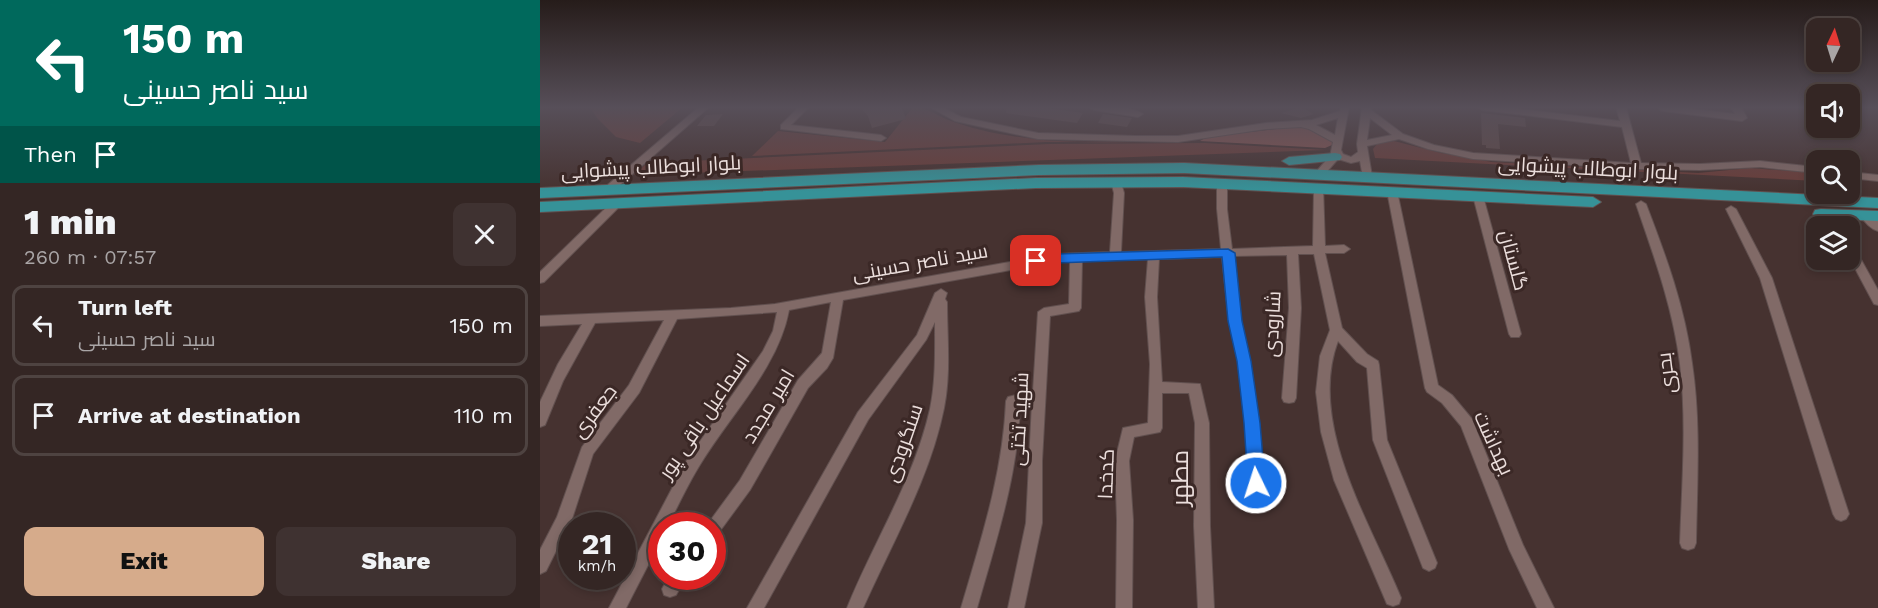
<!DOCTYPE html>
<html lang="en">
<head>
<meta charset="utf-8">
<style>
	:root { --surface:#342624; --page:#3f3231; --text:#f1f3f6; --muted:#a9a5a6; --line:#4e4341; --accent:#d6ab8b }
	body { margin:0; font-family:"Work Sans",Cairo,sans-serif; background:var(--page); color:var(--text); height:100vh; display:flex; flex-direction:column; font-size:22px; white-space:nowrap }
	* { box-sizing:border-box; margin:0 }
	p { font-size:20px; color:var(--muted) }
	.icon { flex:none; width:33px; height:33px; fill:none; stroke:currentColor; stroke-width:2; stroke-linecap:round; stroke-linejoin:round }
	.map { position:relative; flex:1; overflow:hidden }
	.drawer { display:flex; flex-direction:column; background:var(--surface); width:540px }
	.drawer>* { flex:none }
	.guide { background:#00695c; color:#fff; overflow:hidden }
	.needle { width:39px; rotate:4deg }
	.controls { position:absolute; left:1266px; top:18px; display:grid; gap:12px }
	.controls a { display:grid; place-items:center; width:54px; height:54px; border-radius:12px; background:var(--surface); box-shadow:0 3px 9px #0003,0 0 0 2px var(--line); font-size:30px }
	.speed { position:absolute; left:18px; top:512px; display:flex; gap:12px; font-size:30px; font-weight:700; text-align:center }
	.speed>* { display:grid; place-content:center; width:78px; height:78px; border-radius:50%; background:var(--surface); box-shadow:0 3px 9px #0003,0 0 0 2px var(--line); line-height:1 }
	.speed small { font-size:15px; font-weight:400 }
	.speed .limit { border:9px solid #d22; background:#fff; color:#111 }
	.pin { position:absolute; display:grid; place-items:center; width:51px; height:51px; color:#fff; margin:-26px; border-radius:12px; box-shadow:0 3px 9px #0006 }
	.me { position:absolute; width:66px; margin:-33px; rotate:356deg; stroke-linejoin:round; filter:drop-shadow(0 0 4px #0008) }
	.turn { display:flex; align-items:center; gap:21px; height:126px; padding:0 24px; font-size:27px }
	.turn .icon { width:78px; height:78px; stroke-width:2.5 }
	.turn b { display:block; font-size:42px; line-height:51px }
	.then { display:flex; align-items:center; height:57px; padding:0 24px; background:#0003; gap:12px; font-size:22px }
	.round { display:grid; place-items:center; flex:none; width:63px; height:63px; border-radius:12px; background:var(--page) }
	.headline { display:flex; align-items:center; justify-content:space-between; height:102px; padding:0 24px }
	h1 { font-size:36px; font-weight:800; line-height:45px }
	.cta { display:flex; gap:12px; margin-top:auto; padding:12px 24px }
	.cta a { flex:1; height:69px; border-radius:12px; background:var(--accent); color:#111; font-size:24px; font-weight:800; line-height:69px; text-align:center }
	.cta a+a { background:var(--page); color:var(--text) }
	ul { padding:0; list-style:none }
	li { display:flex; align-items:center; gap:18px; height:81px; margin:0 12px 9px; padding:0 12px; border:3px solid var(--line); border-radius:12px }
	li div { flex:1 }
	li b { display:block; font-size:22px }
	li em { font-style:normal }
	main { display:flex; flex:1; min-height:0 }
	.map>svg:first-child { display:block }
	.green { fill:#693d39 }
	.forest { fill:#885551 }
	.building { fill:#5e4846 }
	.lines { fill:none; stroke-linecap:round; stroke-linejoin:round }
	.minor-casing { stroke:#61504f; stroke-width:2 }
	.highway-casing { stroke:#61504f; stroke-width:2 }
	.minor { fill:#816a67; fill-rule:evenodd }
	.highway { fill:#369298; fill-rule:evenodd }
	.route { fill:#1a73e8; stroke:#114b97; stroke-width:1.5 }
	.labels { text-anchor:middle; stroke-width:6; stroke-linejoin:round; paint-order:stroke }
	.street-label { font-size:20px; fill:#ebdedc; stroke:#3b2826 }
	.near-street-label { font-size:24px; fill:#ebdedc; stroke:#3b2826 }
</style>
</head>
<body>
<main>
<section class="drawer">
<div class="guide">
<div class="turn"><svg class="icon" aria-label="left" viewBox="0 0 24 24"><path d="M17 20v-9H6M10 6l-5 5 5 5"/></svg><div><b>150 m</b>سید ناصر حسینی</div></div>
<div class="then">Then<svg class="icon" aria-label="arrive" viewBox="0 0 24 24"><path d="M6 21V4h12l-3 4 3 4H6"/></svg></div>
</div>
<div class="headline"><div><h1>1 min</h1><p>260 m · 07:57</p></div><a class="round"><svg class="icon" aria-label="close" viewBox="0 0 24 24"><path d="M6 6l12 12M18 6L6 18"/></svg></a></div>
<ul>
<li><svg class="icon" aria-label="left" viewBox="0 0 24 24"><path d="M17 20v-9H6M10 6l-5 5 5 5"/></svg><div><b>Turn left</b><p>سید ناصر حسینی</p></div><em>150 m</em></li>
<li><svg class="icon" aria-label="arrive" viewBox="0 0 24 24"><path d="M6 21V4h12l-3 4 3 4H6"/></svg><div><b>Arrive at destination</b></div><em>110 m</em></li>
</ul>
<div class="cta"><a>Exit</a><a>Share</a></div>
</section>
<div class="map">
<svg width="1338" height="608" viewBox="0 0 1338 608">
	<rect width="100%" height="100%" fill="#463230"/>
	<g class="green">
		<polygon points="50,107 143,107 100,143 76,137 57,118"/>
		<path d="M373 107C387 107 394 114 406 119 431 129 460 135 487 138 543 146 603 141 661 141L506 142 212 156 238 131 345 142Z"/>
		<polygon points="854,141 901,153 952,162 1158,173 1210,168 1276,173 1276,181 835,158 833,149 837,144"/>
		<polygon points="665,143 786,150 94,175 107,163 509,144"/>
	</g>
	<polygon class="forest" points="753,127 770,128 793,140 792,145 785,148 660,141 667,137"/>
	<g class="building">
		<polygon points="320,107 362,107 366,119 332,128 328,116"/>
		<polygon points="466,107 501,107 543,113 537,123 466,113"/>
		<polygon points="761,107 774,114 761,118 741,113"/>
		<polygon points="941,113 985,118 986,127 958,124 960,149 946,148 946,145 942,145"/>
		<polygon points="183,114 174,126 157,126 166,115"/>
		<polygon points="563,114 592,118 587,127 558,123"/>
	</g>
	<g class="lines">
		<defs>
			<g id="minor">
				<polygon points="159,107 169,107 72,192 64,192 63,190 64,188"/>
				<polygon points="259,107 269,107 251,125 341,135 346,138 341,141 241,129 241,125"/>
				<path d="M390 107H402L421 117 498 133 596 136H638L726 123 772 120 800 111 801 107H809L801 150 803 154 811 157 818 152 817 144 822 107H832L831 110 863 134 894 145 933 153 1091 163 1082 127 942 110 937 107H964L1080 121 1076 107H1086L1101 163 1160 164 1220 161 1276 167V173L1220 167 1160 170 1097 169 933 159 888 149 859 139 827 146 832 176 831 178H823L820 161 811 163 798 159 784 175 780 176 775 173 790 156 793 142 769 129 761 127 726 129 638 142 498 139 415 121ZM798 118 795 135 776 125ZM830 118 852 135 827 140Z"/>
				<path d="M549 107C565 107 589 105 603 114L598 117 554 110Z"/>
				<polygon points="1119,107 1137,107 1195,114 1191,107 1201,107 1207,118 1202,121 1123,111 1120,110"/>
				<polygon points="1310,172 1338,175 1338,181 1310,178"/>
				<path d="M576 179 581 182 584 193 581 252 681 249 677 209V183L682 180 687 183V209L692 249 773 246 774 187 775 185H783L785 246 804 245 810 249 804 253H785L802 328 827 354 838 361 839 365 847 440 897 563 895 568 889 571 883 568 833 440 827 368 817 362 798 341C767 424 830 522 861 598L859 604 853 606 847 604 794 480 781 432 776 392 780 356 790 330 774 254H758L761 308 756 398 754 402 749 403 744 402 742 398 749 308 747 255 693 256 701 321 710 361 719 423 725 502 723 507 718 509 713 507 711 502 705 423 698 361 689 321 682 257 619 259 617 297 622 382 660 384 669 423 670 526 674 608H658L654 526 655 423 649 393H622V428L620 432 594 437 589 461 593 520 592 608H576L577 520 575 461 583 428 608 423 610 364 605 297 608 259 542 261 541 308 539 311 510 316 502 461V523L484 608H468L486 523 492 402 480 405C478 475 456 541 437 608H421C441 540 463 473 466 401L468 397 493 391 498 312 504 308 529 304 530 261 515 262 303 300 293 358 287 368 268 388 210 490 177 535 172 537V525H167L200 480 258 380 282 353 291 302 249 310C238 369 188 417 158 468 147 486 138 506 128 525H122V538L86 608H69L147 460 223 351 233 331 237 312 137 319 99 393 53 454 32 519 6 571 0 574V550L17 517 42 447 89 385 124 320 55 323 23 381 5 425 0 427V402L18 364 42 324 0 326V316L191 308 235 304 515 254 570 252 574 193 571 182Z"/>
				<polygon points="852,188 857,191 898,385 912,395 932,419 983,545 1014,608 997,608 969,549 921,426 902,403 887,392 885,388 847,191"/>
				<polygon points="938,193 943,196 981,334 979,337 971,337 969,334 933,196"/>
				<polygon points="77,200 81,201 82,203 81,205 4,282 0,283 0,272 73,201"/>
				<path d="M1101 201 1106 204C1126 256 1145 308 1152 363 1161 423 1157 483 1156 543L1154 548 1148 550 1142 548 1140 543C1142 483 1147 423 1140 364 1133 308 1114 256 1096 204Z"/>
				<polygon points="1191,206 1196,209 1232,278 1309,514 1306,519 1301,521 1296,519 1293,514 1220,278 1186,209"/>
				<polygon points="1288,211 1292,212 1300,226 1290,226 1283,214"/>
				<path d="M1326 213 1338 221V231C1331 229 1324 222 1321 216L1322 214Z"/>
				<polygon points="1310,246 1314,247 1338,290 1338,305 1334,304 1310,259"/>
				<path d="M401 289 407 293 405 299 407 302C407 337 411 373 404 408 390 478 352 543 323 608H307C334 541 374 480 390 409 396 380 395 351 395 322L386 340 328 420 224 608H207L318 412 377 335 395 293Z"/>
				<polygon points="129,576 147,576 136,595 130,597 124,595 122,589"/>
			</g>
			<g id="highway">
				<polygon points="795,153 800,154 802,157 800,160 749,165 742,161 749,157"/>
				<polygon points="644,163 1338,198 1338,208 644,173 499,175 0,198 0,188 499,165"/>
				<polygon points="643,177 1053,197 1061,202 1053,207 643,187 496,188 0,212 0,202 496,178"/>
				<polygon points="1281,209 1338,211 1338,221 1275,218 1273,214 1275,210"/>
			</g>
		</defs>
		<use href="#minor" class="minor-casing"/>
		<use href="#highway" class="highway-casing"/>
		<use href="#minor" class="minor"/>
		<use href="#highway" class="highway"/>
	</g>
	<linearGradient id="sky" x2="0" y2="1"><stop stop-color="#261c1a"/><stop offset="0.56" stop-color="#574f59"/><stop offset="1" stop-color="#574f59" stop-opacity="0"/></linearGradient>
	<rect width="1338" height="192" fill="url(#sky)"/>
	<polygon class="route" points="688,249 695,253 702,321 711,361 720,423 725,483 722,488 716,490 710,488 708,483 704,423 697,361 688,321 682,257 515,263 496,266 490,261 496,257 515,254"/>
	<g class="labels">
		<g class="street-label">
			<text transform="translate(111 167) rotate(-3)" y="7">بلوار ابوطالب پیشوایی</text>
			<text transform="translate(1048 168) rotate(3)" y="7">بلوار ابوطالب پیشوایی</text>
			<text transform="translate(974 260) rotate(75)" y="7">گلستان</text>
			<text transform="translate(380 262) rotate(-10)" y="7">سید ناصر حسینی</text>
			<text transform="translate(732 324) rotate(-87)" y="7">شارودی</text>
			<text transform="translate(1126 373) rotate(-97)" y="7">بحری</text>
			<text transform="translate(228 406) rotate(-59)" y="7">امیر مجدد</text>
			<text transform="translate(54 411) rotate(-53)" y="7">جعفری</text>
			<text transform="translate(164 416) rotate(-56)" y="7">اسماعیل باقی پور</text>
			<text transform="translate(479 419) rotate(-87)" y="7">شهید تختی</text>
			<text transform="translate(363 443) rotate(-71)" y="7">سنگرودی</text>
			<text transform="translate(954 443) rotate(65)" y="7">بهداشت</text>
			<text transform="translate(566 474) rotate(-88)" y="7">کدخدا</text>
		</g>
		<g class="near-street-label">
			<text transform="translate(640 478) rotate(-90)" y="8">مطهر</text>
		</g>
	</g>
</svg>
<div class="controls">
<a><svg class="needle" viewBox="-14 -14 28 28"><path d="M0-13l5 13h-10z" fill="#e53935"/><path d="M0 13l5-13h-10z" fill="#a9a5a6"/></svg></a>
<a><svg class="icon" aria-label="sound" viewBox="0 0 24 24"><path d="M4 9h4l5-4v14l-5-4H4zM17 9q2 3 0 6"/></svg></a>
<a><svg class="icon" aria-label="search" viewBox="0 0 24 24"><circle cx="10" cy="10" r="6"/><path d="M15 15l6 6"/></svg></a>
<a><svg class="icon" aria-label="layers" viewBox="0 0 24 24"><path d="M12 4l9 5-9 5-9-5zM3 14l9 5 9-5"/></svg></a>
</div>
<div class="speed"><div>21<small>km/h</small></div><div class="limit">30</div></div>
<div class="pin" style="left:496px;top:261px;background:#d93025"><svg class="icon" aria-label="arrive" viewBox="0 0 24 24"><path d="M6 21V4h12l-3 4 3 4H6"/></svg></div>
<svg class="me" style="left:716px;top:483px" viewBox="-20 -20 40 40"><circle r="17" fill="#1a73e8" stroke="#fff" stroke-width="3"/><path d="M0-11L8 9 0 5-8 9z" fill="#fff"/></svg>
</div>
</main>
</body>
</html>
